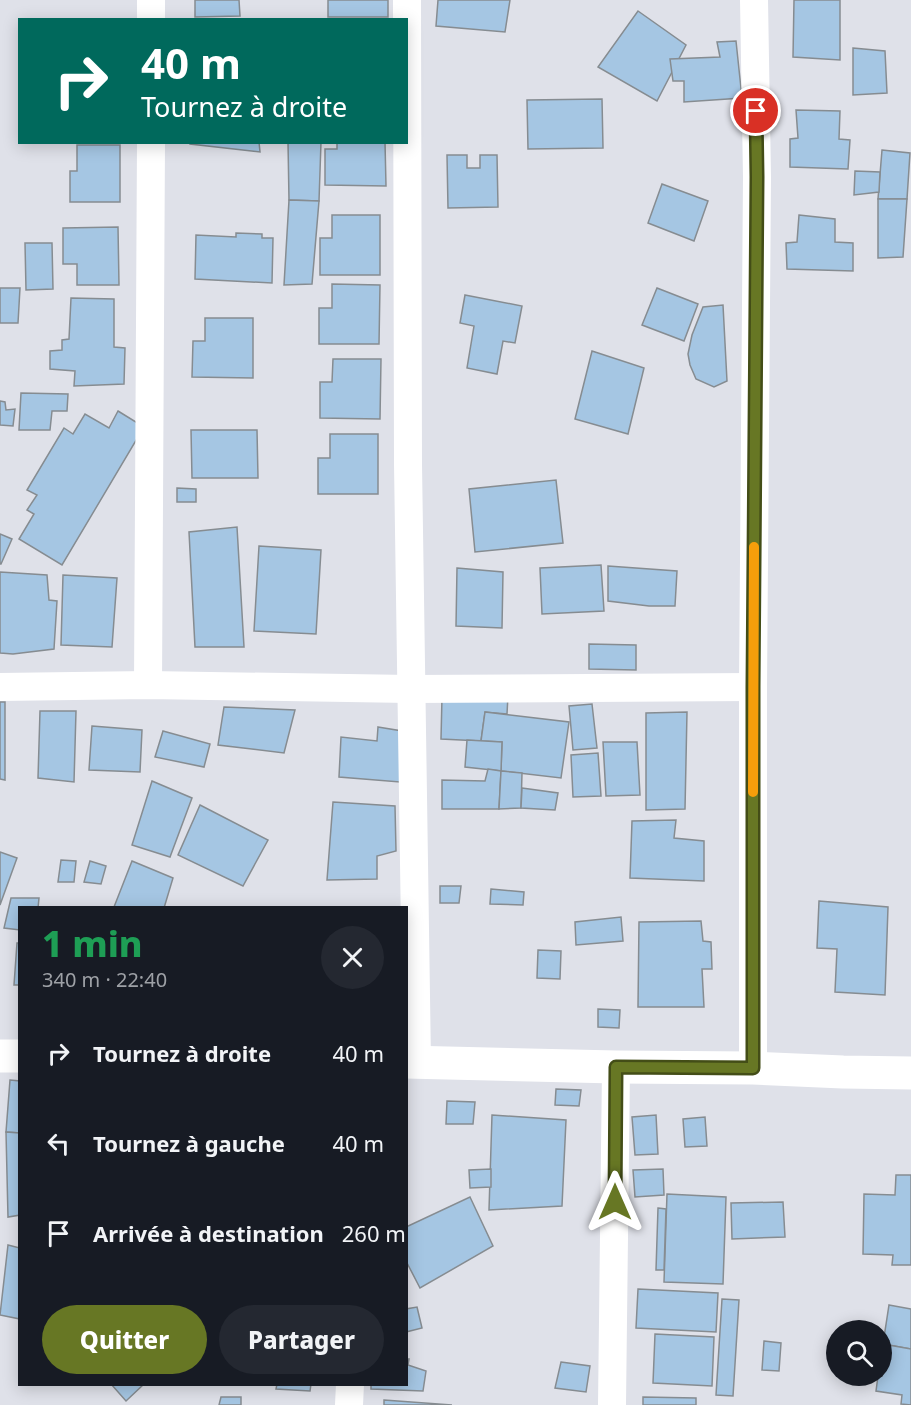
<!DOCTYPE html>
<html lang="fr">
<head>
<meta charset="utf-8">
<style>
	:root { --surface:#171b24; --page:#242831; --text:#f1f3f6; --muted:#9ea1a6; --accent:#677724 }
	body { margin:0; font-family:"Noto Sans",sans-serif; background:var(--page); color:var(--text); height:100vh; display:flex; flex-direction:column; font-size:22px; white-space:nowrap }
	* { box-sizing:border-box; margin:0 }
	p { font-size:20px; color:var(--muted) }
	.icon { flex:none; width:33px; height:33px; fill:none; stroke:currentColor; stroke-width:2; stroke-linecap:round; stroke-linejoin:round }
	.map { position:relative; flex:1; overflow:hidden }
	.panel { position:absolute; left:18px; top:906px; width:390px; height:480px; display:flex; flex-direction:column; background:var(--surface); border-radius:0px; box-shadow:0 3px 15px #0003 }
	.panel>* { flex:none }
	.top-card { position:absolute; left:18px; top:18px; width:390px; height:126px; border-radius:0px; box-shadow:0 3px 15px #0003; background:#00695c; color:#fff; overflow:hidden }
	.controls { position:absolute; left:826px; top:1320px; display:grid; gap:12px }
	.controls a { display:grid; place-items:center; width:66px; height:66px; border-radius:50%; background:var(--surface); box-shadow:0 3px 15px #0003; font-size:30px }
	.pin { position:absolute; display:grid; place-items:center; width:51px; height:51px; color:#fff; margin:-26px; border:3px solid #fff; border-radius:50%; box-shadow:0 2px 6px #0007 }
	.me { position:absolute; width:66px; margin:-33px; rotate:0deg; stroke-linejoin:round; filter:drop-shadow(0 0 4px #0008) }
	.turn { display:flex; align-items:center; gap:21px; height:126px; padding:0 24px; font-size:27px }
	.turn .icon { width:78px; height:78px; stroke-width:2.5 }
	.turn b { display:block; font-size:42px; line-height:51px }
	.round { display:grid; place-items:center; flex:none; width:63px; height:63px; border-radius:32px; background:var(--page) }
	.summary { display:flex; align-items:center; justify-content:space-between; height:102px; padding:0 24px }
	h1 { font-size:36px; font-weight:800; line-height:45px; color:#1e9e55 }
	.primary-button { display:flex; gap:12px; margin-top:auto; padding:12px 24px }
	.primary-button a { flex:1; height:69px; border-radius:36px; background:var(--accent); color:#fff; font-size:24px; font-weight:800; line-height:69px; text-align:center }
	.primary-button a+a { background:var(--page); color:var(--text) }
	ul { padding:0; list-style:none }
	li { display:flex; align-items:center; gap:18px; height:90px; padding:0 24px }
	li div { flex:1 }
	li b { display:block; font-size:22px }
	li em { font-style:normal }
	.map>svg:first-child { display:block }
	.building { fill:#a5c6e3; stroke:#868c91; stroke-width:1.5 }
	.lines { fill:none; stroke-linecap:round; stroke-linejoin:round }
	.street { stroke:#fff; stroke-width:28 }
	.secondary { stroke:#fff; stroke-width:33 }
	.route-casing { stroke:#434d17; stroke-width:15 }
	.route { stroke:#677724; stroke-width:10 }
	.slow { stroke:#f59e0b; stroke-width:10 }
</style>
</head>
<body>
<div class="map">
<svg width="911" height="1405" viewBox="0 0 911 1405">
	<rect width="100%" height="100%" fill="#dfe1e9"/>
	<g class="building">
		<polygon points="195,0 239,0 240,16 195,17"/>
		<rect x="328" y="0" width="60" height="17"/>
		<polygon points="438,0 510,0 505,32 436,26"/>
		<polygon points="794,0 840,0 840,60 793,57"/>
		<polygon points="638,11 686,45 657,101 598,67"/>
		<polygon points="736,41 742,98 684,102 684,81 673,81 670,59 720,57 717,42"/>
		<polygon points="853,48 885,51 887,93 853,95"/>
		<polygon points="602,99 603,148 528,149 527,100"/>
		<polygon points="796,110 840,111 839,139 850,140 848,169 790,167 790,139 798,138"/>
		<polygon points="190,142 259,142 260,152 190,144"/>
		<polygon points="288,142 321,142 319,201 289,200"/>
		<polygon points="337,142 385,142 386,186 325,185 325,149 337,149"/>
		<polygon points="77,145 120,145 120,202 70,202 70,171 77,171"/>
		<polygon points="882,150 910,153 907,199 878,199"/>
		<polygon points="447,155 467,155 467,168 480,168 480,155 497,155 498,207 448,208"/>
		<polygon points="855,171 880,172 879,192 854,195"/>
		<polygon points="662,184 708,201 694,241 648,223"/>
		<polygon points="878,199 907,199 903,257 878,258"/>
		<polygon points="289,200 319,201 312,284 284,285"/>
		<polygon points="332,215 380,215 380,275 320,275 320,238 332,238"/>
		<polygon points="799,215 835,219 835,242 853,243 853,271 787,269 786,243 797,242"/>
		<polygon points="118,227 119,285 77,285 77,264 63,264 63,228"/>
		<polygon points="236,233 262,234 262,238 273,238 272,283 195,279 196,235 236,237"/>
		<polygon points="25,243 52,243 53,289 26,290"/>
		<polygon points="332,284 380,285 379,344 319,344 319,308 332,308"/>
		<polygon points="0,288 20,288 18,323 0,323"/>
		<polygon points="657,288 698,304 684,341 642,325"/>
		<polygon points="465,295 522,306 515,343 503,341 497,374 467,368 474,326 460,323"/>
		<polygon points="71,298 114,299 114,347 125,348 124,384 74,386 75,371 50,369 50,351 62,350 62,340 69,339"/>
		<polygon points="723,305 727,381 714,387 696,379 690,365 688,354 692,335 703,307"/>
		<polygon points="205,318 253,318 253,378 192,377 193,341 205,341"/>
		<polygon points="592,351 644,368 628,434 575,419"/>
		<polygon points="333,359 381,359 380,419 320,418 320,382 332,382"/>
		<polygon points="21,393 68,394 67,411 52,411 50,430 19,430"/>
		<polygon points="0,401 5,402 6,410 15,409 13,426 0,425"/>
		<polygon points="118,411 144,427 62,565 19,539 34,514 27,510 37,495 27,490 64,428 73,434 85,414 109,428"/>
		<polygon points="191,430 257,430 258,478 192,478"/>
		<polygon points="330,434 378,434 378,494 318,494 318,458 330,458"/>
		<polygon points="556,480 563,543 475,552 469,489"/>
		<polygon points="177,488 196,489 196,502 177,502"/>
		<polygon points="237,527 244,647 195,647 189,532"/>
		<polygon points="0,534 12,539 1,564 0,564"/>
		<polygon points="259,546 321,550 316,634 254,631"/>
		<polygon points="601,565 604,611 542,614 540,568"/>
		<polygon points="608,566 677,571 675,606 649,606 608,601"/>
		<polygon points="457,568 503,572 502,628 456,626"/>
		<polygon points="0,572 47,575 49,600 57,601 54,649 13,654 0,653"/>
		<polygon points="63,575 117,578 112,647 61,645"/>
		<polygon points="589,644 636,645 636,670 589,669"/>
		<polygon points="508,695 507,714 485,712 481,741 441,739 442,697"/>
		<polygon points="0,702 5,702 5,780 0,779"/>
		<polygon points="592,704 597,748 573,750 569,706"/>
		<polygon points="224,707 295,710 284,753 218,745"/>
		<polygon points="40,711 76,711 74,782 38,778"/>
		<polygon points="485,712 569,722 561,778 501,771 502,742 481,741"/>
		<polygon points="687,712 685,809 646,810 646,713"/>
		<polygon points="92,726 142,730 140,772 89,770"/>
		<polygon points="378,727 402,731 400,782 339,777 341,737 377,741"/>
		<polygon points="163,731 210,744 204,767 155,757"/>
		<polygon points="467,740 502,742 501,771 465,767"/>
		<polygon points="603,742 637,742 640,795 606,796"/>
		<polygon points="598,753 601,796 573,797 571,755"/>
		<polygon points="488,769 501,771 499,809 442,809 442,780 485,781"/>
		<polygon points="501,771 522,773 521,808 499,809"/>
		<polygon points="152,781 192,798 170,857 132,845"/>
		<polygon points="522,788 558,793 555,810 521,808"/>
		<polygon points="333,802 395,806 396,851 377,856 377,879 327,880"/>
		<polygon points="200,805 268,840 243,886 178,855"/>
		<polygon points="676,820 674,838 704,841 704,881 630,878 632,821"/>
		<polygon points="0,852 17,858 0,905"/>
		<polygon points="61,860 76,861 74,882 58,882"/>
		<polygon points="90,861 106,866 101,884 84,882"/>
		<polygon points="132,861 173,878 164,908 114,907"/>
		<polygon points="440,886 461,886 459,903 440,903"/>
		<polygon points="491,889 524,892 523,905 490,904"/>
		<polygon points="11,898 39,898 38,908 20,908 20,930 4,928"/>
		<polygon points="819,901 888,907 885,995 835,992 837,949 817,948"/>
		<polygon points="621,917 623,941 576,945 575,922"/>
		<polygon points="701,921 703,941 711,942 712,969 702,969 704,1007 638,1007 639,922"/>
		<polygon points="17,943 20,943 20,985 14,985"/>
		<polygon points="538,950 561,951 560,979 537,978"/>
		<polygon points="598,1009 620,1010 619,1028 598,1027"/>
		<polygon points="10,1080 20,1081 20,1133 6,1132"/>
		<polygon points="556,1089 581,1090 579,1106 555,1105"/>
		<polygon points="447,1101 475,1102 473,1124 446,1124"/>
		<polygon points="492,1115 566,1120 562,1206 489,1210"/>
		<polygon points="656,1115 658,1154 635,1155 632,1117"/>
		<polygon points="705,1117 707,1146 685,1147 683,1119"/>
		<polygon points="6,1132 20,1133 20,1215 8,1217"/>
		<polygon points="491,1169 491,1187 470,1188 469,1170"/>
		<polygon points="663,1169 664,1195 635,1197 633,1170"/>
		<polygon points="896,1175 911,1175 911,1265 892,1265 893,1255 863,1254 864,1194 895,1195"/>
		<polygon points="667,1194 726,1197 723,1284 664,1282"/>
		<polygon points="470,1197 493,1246 420,1288 406,1261 406,1227"/>
		<polygon points="783,1202 785,1237 732,1239 731,1203"/>
		<polygon points="658,1208 666,1209 664,1270 656,1270"/>
		<polygon points="8,1245 20,1248 20,1319 0,1315"/>
		<polygon points="638,1289 718,1293 716,1332 636,1328"/>
		<polygon points="722,1299 739,1300 733,1396 716,1395"/>
		<polygon points="889,1305 911,1309 911,1349 883,1344"/>
		<polygon points="417,1307 422,1328 406,1332 406,1309"/>
		<polygon points="655,1334 714,1337 712,1386 653,1383"/>
		<polygon points="764,1341 781,1343 779,1371 762,1370"/>
		<polygon points="883,1344 911,1349 911,1405 901,1404 902,1395 876,1391 878,1376 882,1376"/>
		<polygon points="406,1359 409,1359 408,1365 426,1371 423,1391 371,1389 371,1384 406,1384"/>
		<polygon points="561,1362 590,1366 586,1392 555,1388"/>
		<polygon points="111,1384 144,1384 126,1401"/>
		<polygon points="277,1384 311,1384 310,1391 276,1389"/>
		<polygon points="221,1397 241,1397 241,1405 219,1405"/>
		<polygon points="643,1397 696,1398 696,1405 643,1405"/>
		<polygon points="384,1400 452,1405 384,1405"/>
	</g>
	<g class="lines">
		<g class="street">
			<polyline points="407,0 408,464 417,1062"/>
			<polyline points="151,20 151,0"/>
			<polyline points="148,685 151,142"/>
			<polyline points="0,687 148,685 410,689 753,687"/>
			<polyline points="753,1068 753,687 757,177 754,0"/>
			<polyline points="349,1405 350,1384"/>
			<polyline points="612,1405 616,1067"/>
		</g>
		<g class="secondary">
			<polyline points="0,1056 20,1056"/>
			<polyline points="406,1062 616,1067 753,1068 843,1072 911,1073"/>
		</g>
	</g>
	<g class="lines">
		<defs>
			<polyline id="route" points="615,1202 616,1067 753,1068 753,687 757,177 756,111"/>
		</defs>
		<use href="#route" class="route-casing"/>
		<use href="#route" class="route"/>
		<polyline class="slow" points="753,792 754,547"/>
	</g>
</svg>
<div class="controls">
<a><svg class="icon" aria-label="search" viewBox="0 0 24 24"><circle cx="10" cy="10" r="6"/><path d="M15 15l6 6"/></svg></a>
</div>
<div class="pin" style="left:756px;top:111px;background:#d93025"><svg class="icon" aria-label="arrive" viewBox="0 0 24 24"><path d="M6 21V4h12l-3 4 3 4H6"/></svg></div>
<svg class="me" style="left:615px;top:1202px" viewBox="-20 -20 40 40"><path d="M0-17L14 15 0 8-14 15z" fill="#677724" stroke="#fff" stroke-width="4"/></svg>
<div class="top-card">
<div class="turn"><svg class="icon" aria-label="right" viewBox="0 0 24 24"><path d="M7 20v-9h11M14 6l5 5-5 5"/></svg><div><b>40 m</b>Tournez à droite</div></div>
</div>
<section class="panel">
<div class="summary"><div><h1>1 min</h1><p>340 m · 22:40</p></div><a class="round"><svg class="icon" aria-label="close" viewBox="0 0 24 24"><path d="M6 6l12 12M18 6L6 18"/></svg></a></div>
<ul>
<li><svg class="icon" aria-label="right" viewBox="0 0 24 24"><path d="M7 20v-9h11M14 6l5 5-5 5"/></svg><div><b>Tournez à droite</b></div><em>40 m</em></li>
<li><svg class="icon" aria-label="left" viewBox="0 0 24 24"><path d="M17 20v-9H6M10 6l-5 5 5 5"/></svg><div><b>Tournez à gauche</b></div><em>40 m</em></li>
<li><svg class="icon" aria-label="arrive" viewBox="0 0 24 24"><path d="M6 21V4h12l-3 4 3 4H6"/></svg><div><b>Arrivée à destination</b></div><em>260 m</em></li>
</ul>
<div class="primary-button"><a>Quitter</a><a>Partager</a></div>
</section>
</div>
</body>
</html>
